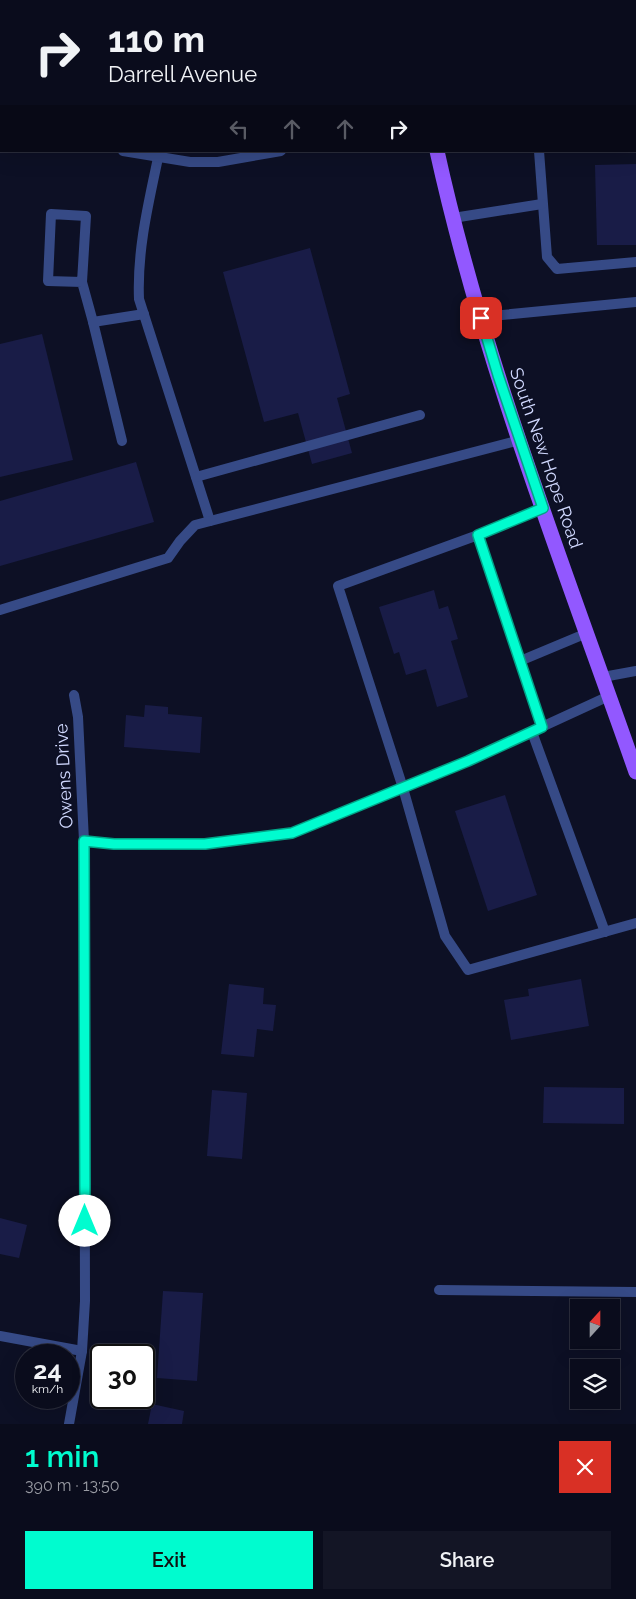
<!DOCTYPE html>
<html lang="en">
<head>
<meta charset="utf-8">
<style>
	:root { --surface:#0a0c1c; --page:#131525; --text:#f1f3f6; --muted:#999ba3; --line:#2a2c3b; --accent:#00fccf }
	body { margin:0; font-family:Raleway,sans-serif; background:var(--page); color:var(--text); height:100vh; display:flex; flex-direction:column; font-size:19px; white-space:nowrap }
	* { box-sizing:border-box; margin:0 }
	p { font-size:16px; color:var(--muted) }
	.icon { flex:none; width:28px; height:28px; fill:none; stroke:currentColor; stroke-width:2; stroke-linecap:round; stroke-linejoin:round }
	.map { position:relative; height:1424px; overflow:hidden }
	.side { display:flex; flex-direction:column; background:var(--surface); flex:1 }
	.side>* { flex:none }
	.top-card { position:absolute; left:0px; top:0px; width:636px; height:152px; box-shadow:0 5px 20px #0002,0 0 0 1px var(--line); background:#0a0c1c; color:var(--text); overflow:hidden }
	.needle { width:32px; rotate:21deg }
	.fabs { position:absolute; left:570px; top:1299px; display:grid; gap:10px }
	.fabs a { display:grid; place-items:center; width:50px; height:50px; border-radius:0px; background:var(--surface); box-shadow:0 5px 20px #0002,0 0 0 1px var(--line); font-size:25px }
	.speed { position:absolute; left:15px; top:1344px; display:flex; gap:10px; font-size:25px; font-weight:700; text-align:center }
	.speed>* { display:grid; place-content:center; width:65px; height:65px; border-radius:50%; background:var(--surface); box-shadow:0 5px 20px #0002,0 0 0 1px var(--line); line-height:1 }
	.speed small { font-size:12px; font-weight:400 }
	.speed .limit { border:2px solid #111; border-radius:8px; background:#fff; color:#111 }
	.pin { position:absolute; display:grid; place-items:center; width:42px; height:42px; color:#fff; margin:-21px; border-radius:10px; box-shadow:0 2px 8px #0006 }
	.me { position:absolute; width:55px; margin:-28px; rotate:0deg; stroke-linejoin:round; filter:drop-shadow(0 0 4px #0008) }
	.turn { display:flex; align-items:center; gap:18px; height:105px; padding:0 25px; font-size:22px }
	.turn .icon { width:65px; height:65px; stroke-width:2.5 }
	.turn b { display:block; font-size:35px; line-height:42px }
	.lanes { display:flex; align-items:center; height:48px; padding:0 25px; background:#0003; justify-content:center; gap:25px; direction:ltr }
	.lanes .off { opacity:.35 }
	.round { display:grid; place-items:center; flex:none; width:52px; height:52px; border-radius:0px; background:var(--page) }
	.summary { display:flex; align-items:center; justify-content:space-between; height:85px; padding:0 25px }
	h1 { font-size:30px; font-weight:600; line-height:38px; color:var(--accent) }
	.action { display:flex; gap:10px; margin-top:auto; padding:10px 25px }
	.action a { flex:1; height:58px; border-radius:0px; background:var(--accent); color:#111; font-size:20px; font-weight:600; line-height:58px; text-align:center }
	.action a+a { background:var(--page); color:var(--text) }
	.map>svg:first-child { display:block }
	.building { fill:#191c47 }
	.lines { fill:none; stroke-linecap:round; stroke-linejoin:round }
	.service { stroke:#364a86; stroke-width:10 }
	.minor { stroke:#364a86; stroke-width:10 }
	.primary { stroke:#9258ff; stroke-width:15 }
	.route-casing { stroke:#00a487; stroke-width:12 }
	.route { stroke:#00fccf; stroke-width:9 }
	.labels { text-anchor:middle; stroke-width:4; stroke-linejoin:round; paint-order:stroke }
	.street-label { font-size:18px; fill:#d1d9ff; stroke:#0d1025 }
</style>
</head>
<body>
<div class="map">
<svg width="636" height="1424" viewBox="0 0 636 1424">
	<rect width="100%" height="100%" fill="#0d1025"/>
	<g class="building">
		<polygon points="636,164 636,245 597,245 595,165"/>
		<polygon points="310,248 350,394 337,398 352,453 312,464 298,413 264,422 223,272"/>
		<polygon points="42,334 73,460 0,477 0,344"/>
		<polygon points="136,462 154,522 0,566 0,501"/>
		<polygon points="434,590 439,609 448,606 458,639 451,641 468,697 437,707 426,669 406,675 399,652 394,654 379,607"/>
		<polygon points="145,705 168,707 168,714 202,717 200,753 124,747 126,715 144,717"/>
		<polygon points="505,795 537,895 488,911 455,811"/>
		<polygon points="581,979 589,1026 511,1040 504,1000 529,996 528,989"/>
		<polygon points="229,984 264,988 263,1004 276,1005 273,1031 257,1029 254,1057 221,1054"/>
		<polygon points="544,1087 624,1088 624,1124 543,1123"/>
		<polygon points="212,1090 247,1093 242,1159 207,1156"/>
		<polygon points="0,1218 27,1225 19,1258 0,1254"/>
		<polygon points="163,1291 203,1293 197,1381 157,1378"/>
		<polygon points="152,1404 184,1411 182,1424 148,1424"/>
	</g>
	<g class="lines">
		<g class="service">
			<polyline points="200,0 200,1"/>
			<polyline points="315,0 315,1"/>
			<polyline points="628,0 628,1"/>
			<polyline points="635,62 636,71"/>
			<polyline points="539,151 547,257 557,269 636,262"/>
			<path d="M158 158C148 205 137 251 139 299L210 521"/>
			<polyline points="453,218 542,204"/>
			<polyline points="82,282 48,281 51,214 86,216 82,282 93,322"/>
			<polyline points="481,317 636,302"/>
			<polyline points="122,441 93,322 144,314"/>
			<polyline points="196,477 420,415"/>
			<polyline points="478,535 543,508"/>
			<polyline points="0,610 168,558 180,541 195,525 520,440"/>
			<polyline points="520,661 587,633"/>
			<polyline points="603,677 636,671"/>
			<polyline points="542,727 478,535 338,586 403,788 445,936 468,970 636,923"/>
			<polyline points="532,732 605,932"/>
			<polyline points="439,1290 636,1292"/>
		</g>
		<g class="minor">
			<polyline points="635,103 636,103"/>
			<polyline points="0,129 1,129"/>
			<polyline points="123,151 190,162 218,162 281,151"/>
			<polyline points="84,841 114,844 205,844 292,833 468,761 609,696"/>
			<polyline points="0,1336 82,1351"/>
			<polyline points="69,1424 82,1351 85,1301 84,841 78,717 74,695"/>
		</g>
		<g class="primary">
			<polyline points="405,0 405,1"/>
			<path d="M437 151C484 364 564 567 636 772"/>
		</g>
	</g>
	<g class="lines">
		<defs>
			<polyline id="route" points="85,1221 84,841 114,844 205,844 292,833 468,761 542,727 478,535 543,508 498,375 481,318"/>
		</defs>
		<use href="#route" class="route-casing"/>
		<use href="#route" class="route"/>
	</g>
	<g class="labels">
		<g class="street-label">
			<text transform="translate(546 458) rotate(71)" y="6">South New Hope Road</text>
			<text transform="translate(64 776) rotate(-93)" y="6">Owens Drive</text>
		</g>
	</g>
</svg>
<div class="fabs">
<a><svg class="needle" viewBox="-14 -14 28 28"><path d="M0-13l5 13h-10z" fill="#e53935"/><path d="M0 13l5-13h-10z" fill="#999ba3"/></svg></a>
<a><svg class="icon" aria-label="layers" viewBox="0 0 24 24"><path d="M12 4l9 5-9 5-9-5zM3 14l9 5 9-5"/></svg></a>
</div>
<div class="speed"><div>24<small>km/h</small></div><div class="limit">30</div></div>
<div class="pin" style="left:481px;top:318px;background:#d93025"><svg class="icon" aria-label="arrive" viewBox="0 0 24 24"><path d="M6 21V4h12l-3 4 3 4H6"/></svg></div>
<svg class="me" style="left:85px;top:1221px" viewBox="-20 -20 40 40"><circle r="19" fill="#fff"/><path d="M0-13L10 11 0 6-10 11z" fill="#00fccf"/></svg>
<div class="top-card">
<div class="turn"><svg class="icon" aria-label="right" viewBox="0 0 24 24"><path d="M7 20v-9h11M14 6l5 5-5 5"/></svg><div><b>110 m</b>Darrell Avenue</div></div>
<div class="lanes"><svg class="icon off" aria-label="left" viewBox="0 0 24 24"><path d="M17 20v-9H6M10 6l-5 5 5 5"/></svg><svg class="icon off" aria-label="ahead" viewBox="0 0 24 24"><path d="M12 20V5M6 11l6-6 6 6"/></svg><svg class="icon off" aria-label="ahead" viewBox="0 0 24 24"><path d="M12 20V5M6 11l6-6 6 6"/></svg><svg class="icon" aria-label="right" viewBox="0 0 24 24"><path d="M7 20v-9h11M14 6l5 5-5 5"/></svg></div>
</div>
</div>
<section class="side">
<div class="summary"><div><h1>1 min</h1><p>390 m · 13:50</p></div><a class="round" style="background:#d93025;color:#fff"><svg class="icon" aria-label="close" viewBox="0 0 24 24"><path d="M6 6l12 12M18 6L6 18"/></svg></a></div>
<div class="action"><a>Exit</a><a>Share</a></div>
</section>
</body>
</html>
